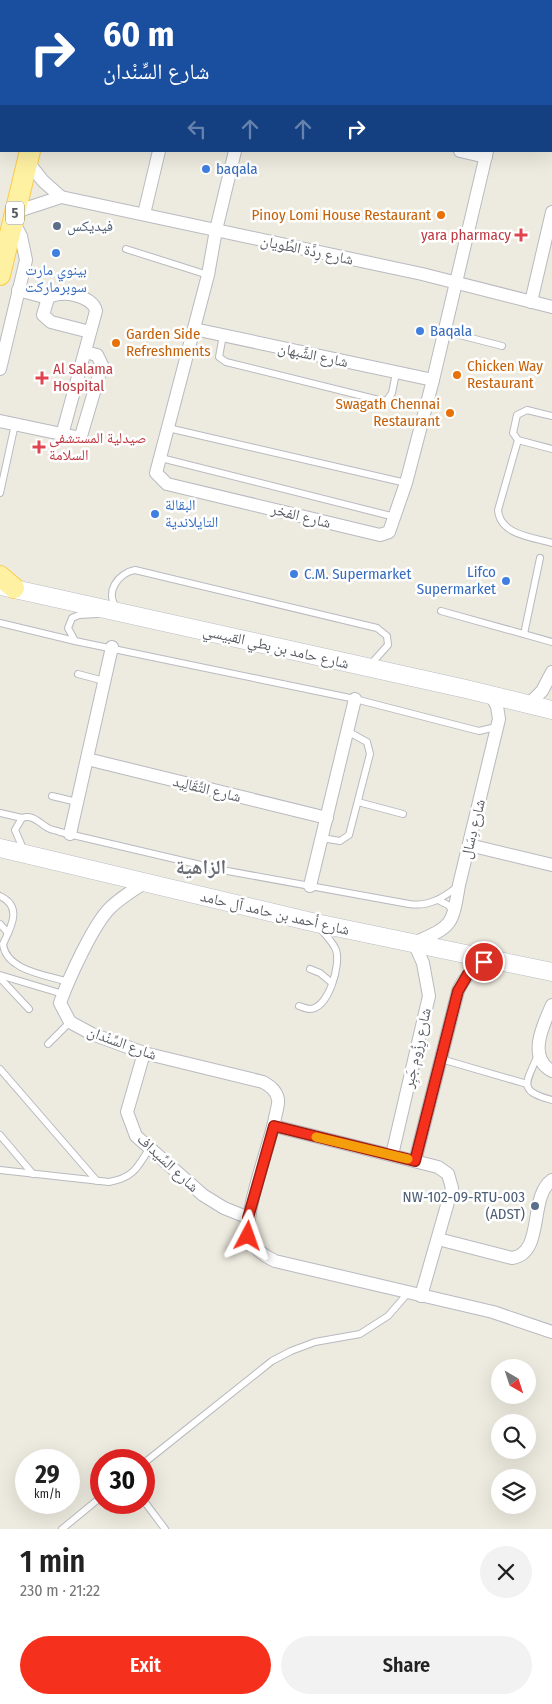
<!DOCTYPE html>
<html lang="en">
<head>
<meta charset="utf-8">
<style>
	:root { --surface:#fff; --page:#f2f2f2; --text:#222; --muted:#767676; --accent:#f5311d }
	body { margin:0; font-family:"Fira Sans Condensed","Noto Naskh Arabic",sans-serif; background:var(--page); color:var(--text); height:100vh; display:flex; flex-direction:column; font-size:19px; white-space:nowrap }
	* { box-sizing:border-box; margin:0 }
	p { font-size:16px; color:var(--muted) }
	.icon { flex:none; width:28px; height:28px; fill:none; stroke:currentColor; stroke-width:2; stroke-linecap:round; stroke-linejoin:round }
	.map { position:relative; height:1529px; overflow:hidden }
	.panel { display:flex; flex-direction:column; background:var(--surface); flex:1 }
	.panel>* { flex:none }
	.banner { position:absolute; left:0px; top:0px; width:552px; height:152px; box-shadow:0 5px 20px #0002; background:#1a4fa0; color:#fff; overflow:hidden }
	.needle { width:32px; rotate:141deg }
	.controls { position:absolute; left:491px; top:1359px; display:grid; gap:10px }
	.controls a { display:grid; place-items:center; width:45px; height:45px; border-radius:50%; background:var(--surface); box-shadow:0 5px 20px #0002; font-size:25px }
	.speed { position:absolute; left:15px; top:1449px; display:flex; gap:10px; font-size:25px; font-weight:700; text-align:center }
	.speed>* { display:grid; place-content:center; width:65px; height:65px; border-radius:50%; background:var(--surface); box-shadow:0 5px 20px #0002; line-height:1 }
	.speed small { font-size:12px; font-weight:400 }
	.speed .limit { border:8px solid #d22; background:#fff; color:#111 }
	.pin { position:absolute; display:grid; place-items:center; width:42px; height:42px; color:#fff; margin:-21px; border:2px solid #fff; border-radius:50%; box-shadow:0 1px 5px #0007 }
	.me { position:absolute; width:55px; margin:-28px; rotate:4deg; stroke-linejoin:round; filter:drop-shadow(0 0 4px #0008) }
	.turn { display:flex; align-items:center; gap:18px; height:105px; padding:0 20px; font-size:22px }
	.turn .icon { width:65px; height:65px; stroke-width:2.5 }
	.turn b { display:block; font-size:35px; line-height:42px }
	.lanes { display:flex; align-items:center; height:48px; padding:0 20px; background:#0003; justify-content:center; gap:25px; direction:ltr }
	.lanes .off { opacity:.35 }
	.round { display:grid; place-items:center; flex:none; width:52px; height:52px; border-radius:26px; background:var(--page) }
	.head { display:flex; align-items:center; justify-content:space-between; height:85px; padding:0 20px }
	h1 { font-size:30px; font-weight:600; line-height:38px }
	.action { display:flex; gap:10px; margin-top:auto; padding:10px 20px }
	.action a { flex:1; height:58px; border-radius:30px; background:var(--accent); color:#fff; font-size:20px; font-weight:600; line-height:58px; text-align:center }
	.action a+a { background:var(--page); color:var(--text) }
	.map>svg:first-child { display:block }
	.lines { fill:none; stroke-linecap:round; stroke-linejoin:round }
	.service-casing { stroke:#b8bac0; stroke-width:8 }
	.minor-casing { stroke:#b8bac0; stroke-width:14 }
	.secondary-casing { stroke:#b8bcc3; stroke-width:19 }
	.primary-casing { stroke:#fbcc4a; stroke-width:22 }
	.service { stroke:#fff; stroke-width:6 }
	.minor { stroke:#fff; stroke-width:12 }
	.secondary { stroke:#fff; stroke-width:18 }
	.primary { stroke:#fff1a2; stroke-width:20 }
	.route-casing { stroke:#9f2013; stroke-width:12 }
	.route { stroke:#f5311d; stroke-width:9 }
	.slow { stroke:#f59e0b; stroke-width:9 }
	.shop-dot { fill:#3f7fe0; stroke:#fff; stroke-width:2 }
	.food-dot { fill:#e8710a; stroke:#fff; stroke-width:2 }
	.service-dot { fill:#5c6f8a; stroke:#fff; stroke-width:2 }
	.health-dot { fill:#e0444e; stroke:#fff; stroke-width:2 }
	.labels { text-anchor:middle; stroke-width:5; stroke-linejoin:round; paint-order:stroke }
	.shield { fill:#fff; stroke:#8a8d91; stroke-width:1 }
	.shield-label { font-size:14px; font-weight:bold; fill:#585c62 }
	.shop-label { font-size:15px; fill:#366cbe; stroke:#fff; text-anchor:start }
	.food-label { font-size:15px; fill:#c56008; stroke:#fff; text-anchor:end }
	.service-label { font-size:15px; fill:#4e5e75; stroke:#fff; text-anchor:start }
	.health-label { font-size:15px; fill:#be3a42; stroke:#fff; text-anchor:start }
	.street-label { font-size:15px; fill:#585c62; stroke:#fff }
	.district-label { font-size:20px; font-weight:bold; fill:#696e74; stroke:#fff }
</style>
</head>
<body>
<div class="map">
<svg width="552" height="1529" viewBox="0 0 552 1529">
	<rect width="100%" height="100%" fill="#edeadf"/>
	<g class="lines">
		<defs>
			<g id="service">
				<polyline points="82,1 82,0"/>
				<polyline points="126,249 208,275"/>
				<polyline points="444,331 502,346"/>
				<polyline points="223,335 219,357 226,362 379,400 387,400 392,393 396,373"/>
				<polyline points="552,416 527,410 517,415 513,433 518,440 552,449"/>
				<polyline points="168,428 406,483"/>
				<path d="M518 440 498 510C500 535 532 537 552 543"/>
				<polyline points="161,458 395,517"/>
				<polyline points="0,493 15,424"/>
				<path d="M117 608C104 593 118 573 135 570L377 628 387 636 388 645 371 664"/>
				<polyline points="441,611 552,642"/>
				<polyline points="0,623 75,641 355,699 479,731 496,727"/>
				<polyline points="524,634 540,558"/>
				<polyline points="75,641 68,628 72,618 79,615 97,614"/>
				<polyline points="78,674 104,681"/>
				<polyline points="52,796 77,802"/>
				<polyline points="358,802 403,814"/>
				<polyline points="0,813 22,818"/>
				<polyline points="322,838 340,841 349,835 370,754 367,742 347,731"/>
				<path d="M24 851 15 830 22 818C33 814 39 823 48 828 51 830 56 830 60 832L222 870 409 904C429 907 443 898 458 886"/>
				<path d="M0 896C23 907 11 927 3 944 6 971 47 975 68 982"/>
				<polyline points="438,900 448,905 454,912"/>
				<polyline points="0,924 8,933"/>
				<polyline points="310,969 320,973 332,983"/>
				<polyline points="0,975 63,994"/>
				<polyline points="0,978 29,1009"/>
				<path d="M299 1006C302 1007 307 1009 310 1009 329 1008 341 964 336 950 333 942 325 935 320 928"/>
				<polyline points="48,1044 70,1022"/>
				<path d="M538 1055C526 1083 517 1091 552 1100"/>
				<polyline points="441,1059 527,1084"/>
				<polyline points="0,1069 97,1181"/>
				<polyline points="0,1135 33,1174"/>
				<path d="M0 1170 109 1182C133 1178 137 1168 149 1149"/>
				<polyline points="144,1463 272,1361 291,1351 315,1342 360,1334 388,1316 408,1293"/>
				<polyline points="144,1501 165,1529"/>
				<polyline points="62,1529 101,1497"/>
			</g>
			<g id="minor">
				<polyline points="195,1 196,0"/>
				<polyline points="271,1 272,0"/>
				<polyline points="517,1 518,0"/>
				<polyline points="235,151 216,230 208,275 156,473 167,484 380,535 389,532 406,483 433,380 487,151"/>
				<polyline points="460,151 486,157"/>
				<polyline points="28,162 43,181 61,197"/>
				<polyline points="15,212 61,197 422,274 552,307"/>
				<polyline points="144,214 159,151"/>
				<polyline points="18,290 48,298"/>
				<polyline points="531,302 552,212"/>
				<polyline points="194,329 433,380"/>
				<polyline points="0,369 26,260 21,236 13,221"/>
				<polyline points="0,421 76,437 81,436 102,365 97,355 85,352"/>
				<path d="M62 435 96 311C93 295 59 289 48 298L43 315 51 322 90 332"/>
				<polyline points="529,704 542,691 552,672"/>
				<polyline points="87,759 327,818"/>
				<polyline points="70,834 112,647"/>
				<polyline points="469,845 552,865"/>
				<path d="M144 883C132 891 120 898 110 908 93 925 68 980 60 1003L70 1022 92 1034 144 1053 263 1082C270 1086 276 1090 278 1099 279 1104 276 1112 275 1118 271 1141 241 1220 250 1238 255 1250 264 1256 275 1261L493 1312 552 1332"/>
				<polyline points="310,886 355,699"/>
				<path d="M552 1005C543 1025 527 1058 552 1071"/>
				<polyline points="144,1053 127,1112 136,1136 203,1195 224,1208 249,1218"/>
				<polyline points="274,1126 438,1167 448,1174 452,1188 421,1296"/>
				<path d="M392 1155 429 996 423 963 414 943C452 926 452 927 459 885L499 719 497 706 490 694"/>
				<path d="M415 1161 458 991C465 975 476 965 493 959"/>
				<path d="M438 1239 512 1258C545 1253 528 1197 552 1180"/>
			</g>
			<g id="secondary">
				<polyline points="1,586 466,689 552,710"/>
				<polyline points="0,848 316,923 552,972"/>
			</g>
			<g id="primary">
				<polyline points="25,1 25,0"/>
				<polyline points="66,1 67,0"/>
				<polyline points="0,109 1,104"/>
				<polyline points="0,275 30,151"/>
				<polyline points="0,576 14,588"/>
			</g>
		</defs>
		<use href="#service" class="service-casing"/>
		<use href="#minor" class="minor-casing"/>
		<use href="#secondary" class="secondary-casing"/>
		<use href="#primary" class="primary-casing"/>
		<use href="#service" class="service"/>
		<use href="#minor" class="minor"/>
		<use href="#secondary" class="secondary"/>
		<use href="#primary" class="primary"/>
	</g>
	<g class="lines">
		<defs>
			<polyline id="route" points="248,1236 248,1218 274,1126 415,1161 458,991 468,974 484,962"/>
		</defs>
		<use href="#route" class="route-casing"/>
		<use href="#route" class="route"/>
		<polyline class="slow" points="316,1137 408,1159"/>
	</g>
	<g class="shop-dot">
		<circle cx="206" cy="169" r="5"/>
		<circle cx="56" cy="253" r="5"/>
		<circle cx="420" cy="331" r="5"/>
		<circle cx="155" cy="514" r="5"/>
		<circle cx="294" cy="574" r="5"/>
		<circle cx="506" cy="581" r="5"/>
	</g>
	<g class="food-dot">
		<circle cx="441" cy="215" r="5"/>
		<circle cx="116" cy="343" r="5"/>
		<circle cx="457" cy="375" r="5"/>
		<circle cx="450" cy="413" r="5"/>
	</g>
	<g class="service-dot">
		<circle cx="57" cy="226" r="5"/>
		<circle cx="535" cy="1206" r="5"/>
	</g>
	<g class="health-dot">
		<path d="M518.5 227.5h5v5h5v5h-5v5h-5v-5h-5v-5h5z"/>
		<path d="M39.5 370.5h5v5h5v5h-5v5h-5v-5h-5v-5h5z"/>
		<path d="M36.5 439.5h5v5h5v5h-5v5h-5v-5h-5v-5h5z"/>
	</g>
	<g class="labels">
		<rect class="shield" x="6" y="201.5" width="18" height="23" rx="4"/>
		<g class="shield-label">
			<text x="15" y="218">5</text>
		</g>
		<g class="shop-label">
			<text x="216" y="174">baqala</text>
			<text x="56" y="275" text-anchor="middle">بينوي مارت<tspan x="56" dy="17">سوبرماركت</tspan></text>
			<text x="430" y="336">Baqala</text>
			<text x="165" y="510">البقالة<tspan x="165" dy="17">التايلاندية</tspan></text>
			<text x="496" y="577" text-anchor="end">Lifco<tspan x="496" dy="17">Supermarket</tspan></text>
			<text x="304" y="579">C.M. Supermarket</text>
		</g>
		<g class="food-label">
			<text x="431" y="220">Pinoy Lomi House Restaurant</text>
			<text x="126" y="339" text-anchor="start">Garden Side<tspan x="126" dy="17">Refreshments</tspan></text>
			<text x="467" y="371" text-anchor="start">Chicken Way<tspan x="467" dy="17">Restaurant</tspan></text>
			<text x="440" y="409">Swagath Chennai<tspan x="440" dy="17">Restaurant</tspan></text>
		</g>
		<g class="service-label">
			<text x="67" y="231">فيديكس</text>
			<text x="525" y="1202" text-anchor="end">NW-102-09-RTU-003<tspan x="525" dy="17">(ADST)</tspan></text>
		</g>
		<g class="health-label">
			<text x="511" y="240" text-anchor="end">yara pharmacy</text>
			<text x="53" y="374">Al Salama<tspan x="53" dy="17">Hospital</tspan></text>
			<text x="49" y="443">صيدلية المستشفى<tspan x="49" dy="17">السلامة</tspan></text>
		</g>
		<g class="street-label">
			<text transform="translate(307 250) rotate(12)" y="5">شارع رِدَّة الطِّويان</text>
			<text transform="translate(313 355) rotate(12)" y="5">شارع الشَّبهان</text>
			<text transform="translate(301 516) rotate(14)" y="5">شارع الفخر</text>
			<text transform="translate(276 647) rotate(13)" y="5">شارع حامد بن بطي القبيسي</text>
			<text transform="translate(207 789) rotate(14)" y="5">شارع التَّقَالِيد</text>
			<text transform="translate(473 829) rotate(-76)" y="5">شارع دِسَال</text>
			<text transform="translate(275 913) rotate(13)" y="5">شارع أحمد بن حامد آل حامد</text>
			<text transform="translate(122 1043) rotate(20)" y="5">شارع السِّنْدان</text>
			<text transform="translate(417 1048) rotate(-77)" y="5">شارع رِزُوم جَبِر</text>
			<text transform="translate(168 1163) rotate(43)" y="5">شارع السِّيداف</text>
		</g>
		<g class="district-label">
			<text x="201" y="874">الزاهية</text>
		</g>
	</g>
</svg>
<div class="controls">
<a><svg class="needle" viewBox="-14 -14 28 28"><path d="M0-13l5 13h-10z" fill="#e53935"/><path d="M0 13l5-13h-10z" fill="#767676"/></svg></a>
<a><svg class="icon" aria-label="search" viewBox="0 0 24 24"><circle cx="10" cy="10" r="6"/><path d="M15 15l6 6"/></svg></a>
<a><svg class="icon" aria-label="layers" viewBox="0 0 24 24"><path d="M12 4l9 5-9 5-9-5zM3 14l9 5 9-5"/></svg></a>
</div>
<div class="speed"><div>29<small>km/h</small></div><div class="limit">30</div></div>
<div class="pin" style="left:484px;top:962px;background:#d93025"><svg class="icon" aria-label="arrive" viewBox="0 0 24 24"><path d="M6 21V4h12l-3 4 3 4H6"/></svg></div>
<svg class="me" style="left:248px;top:1236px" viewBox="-20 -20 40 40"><path d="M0-17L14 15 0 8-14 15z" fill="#f5311d" stroke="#fff" stroke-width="4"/></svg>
<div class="banner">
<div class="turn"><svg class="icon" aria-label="right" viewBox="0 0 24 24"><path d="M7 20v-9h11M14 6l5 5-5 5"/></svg><div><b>60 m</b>شارع السِّنْدان</div></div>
<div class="lanes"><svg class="icon off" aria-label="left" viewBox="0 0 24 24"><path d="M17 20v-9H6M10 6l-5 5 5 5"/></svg><svg class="icon off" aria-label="ahead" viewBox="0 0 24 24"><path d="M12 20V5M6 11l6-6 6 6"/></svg><svg class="icon off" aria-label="ahead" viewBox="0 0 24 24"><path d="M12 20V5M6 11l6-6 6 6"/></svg><svg class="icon" aria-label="right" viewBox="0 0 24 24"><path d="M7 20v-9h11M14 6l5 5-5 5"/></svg></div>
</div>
</div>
<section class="panel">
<div class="head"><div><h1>1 min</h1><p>230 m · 21:22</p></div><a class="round"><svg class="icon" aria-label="close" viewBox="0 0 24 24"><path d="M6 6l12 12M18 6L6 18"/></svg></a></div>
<div class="action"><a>Exit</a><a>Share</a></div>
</section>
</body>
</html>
